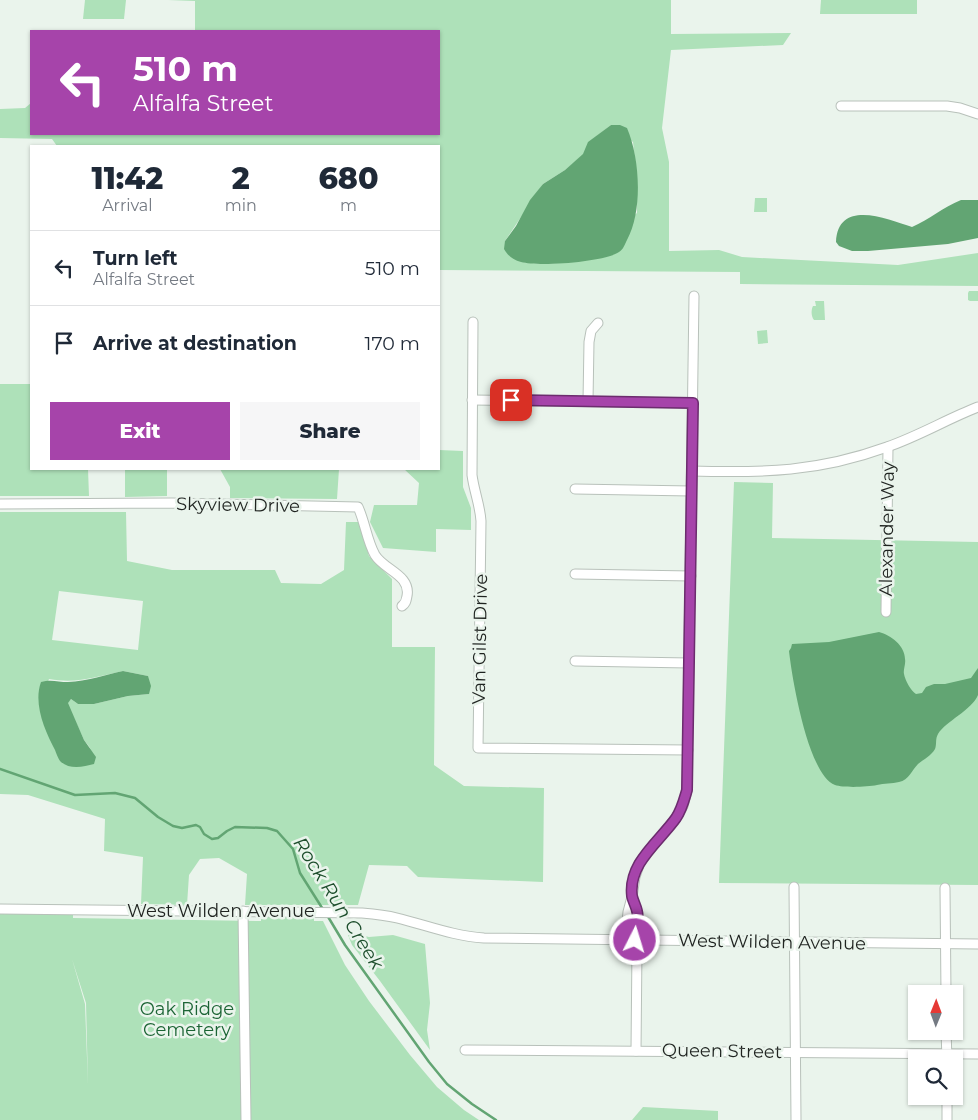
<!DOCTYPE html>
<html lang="en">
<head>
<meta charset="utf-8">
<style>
	:root { --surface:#fff; --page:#f6f6f7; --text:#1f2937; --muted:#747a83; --line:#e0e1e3; --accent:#a644aa }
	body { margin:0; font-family:Montserrat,sans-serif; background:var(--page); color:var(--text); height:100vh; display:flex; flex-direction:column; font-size:19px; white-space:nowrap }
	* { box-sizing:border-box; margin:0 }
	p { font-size:16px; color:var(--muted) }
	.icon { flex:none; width:28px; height:28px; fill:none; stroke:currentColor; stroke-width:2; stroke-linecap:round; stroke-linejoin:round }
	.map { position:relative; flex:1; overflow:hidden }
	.side { position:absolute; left:30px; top:145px; width:410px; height:325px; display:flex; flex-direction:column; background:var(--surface); border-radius:0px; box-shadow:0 1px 4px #0004 }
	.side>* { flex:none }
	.banner { position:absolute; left:30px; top:30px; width:410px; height:105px; border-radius:0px; box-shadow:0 1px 4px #0004; background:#a644aa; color:#fff; overflow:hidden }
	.needle { width:32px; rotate:1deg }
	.buttons { position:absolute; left:908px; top:985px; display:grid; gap:10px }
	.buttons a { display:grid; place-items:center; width:55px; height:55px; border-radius:0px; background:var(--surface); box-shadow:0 1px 4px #0004; font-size:25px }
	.pin { position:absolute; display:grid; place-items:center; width:42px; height:42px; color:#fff; margin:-21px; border-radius:10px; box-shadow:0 2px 8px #0006 }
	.me { position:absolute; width:55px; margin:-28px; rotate:5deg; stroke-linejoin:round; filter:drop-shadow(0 0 4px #0008) }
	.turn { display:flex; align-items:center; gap:18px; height:105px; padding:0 20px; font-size:22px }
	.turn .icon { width:65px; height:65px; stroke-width:2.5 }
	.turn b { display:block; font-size:35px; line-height:42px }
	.eta { display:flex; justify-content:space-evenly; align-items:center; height:85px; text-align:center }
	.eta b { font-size:30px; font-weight:800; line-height:35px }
	.cta { display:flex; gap:10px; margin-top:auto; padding:10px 20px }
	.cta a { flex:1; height:58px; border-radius:0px; background:var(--accent); color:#fff; font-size:20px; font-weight:800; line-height:58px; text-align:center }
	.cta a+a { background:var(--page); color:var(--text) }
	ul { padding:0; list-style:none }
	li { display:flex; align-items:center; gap:15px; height:75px; padding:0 20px; border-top:1px solid var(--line) }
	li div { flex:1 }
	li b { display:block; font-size:19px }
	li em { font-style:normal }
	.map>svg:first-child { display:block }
	.green { fill:#aee1b9; fill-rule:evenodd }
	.water { fill:#62a573 }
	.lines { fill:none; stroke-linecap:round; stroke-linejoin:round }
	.stream { stroke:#62a573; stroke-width:2.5 }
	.minor-casing { stroke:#b8c1ba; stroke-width:11 }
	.minor { stroke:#fff; stroke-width:9 }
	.route-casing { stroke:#6c2c6e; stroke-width:12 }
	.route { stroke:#a644aa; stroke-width:9 }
	.labels { text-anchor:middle; stroke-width:5; stroke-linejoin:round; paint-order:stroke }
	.street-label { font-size:18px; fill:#1f2320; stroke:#eaf4ec }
	.park-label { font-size:18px; fill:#1c6535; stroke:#eaf4ec }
	.water-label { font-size:19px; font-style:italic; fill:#1d4e2c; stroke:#eaf4ec }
</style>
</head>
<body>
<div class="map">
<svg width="978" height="1120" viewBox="0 0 978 1120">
	<rect width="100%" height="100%" fill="#eaf4ec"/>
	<g class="green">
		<polygon points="85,0 126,0 124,19 83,19"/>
		<path d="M168 0H671V34L791 33 783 45 671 50 662 128 669 162V251L719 250 742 257 898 265 978 253V286L740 284V272L439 270V146H57L52 139 0 138V109L25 108 31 103V134H439V31H195V1ZM611 125 633 142 637 178V213L572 262 544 264 521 262 505 241 543 184 565 170 584 154 589 142Z"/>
		<polygon points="821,0 917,0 917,14 820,14"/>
		<polygon points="755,198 767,198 767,212 754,212"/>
		<polygon points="969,291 978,291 978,301 970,301 968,300 968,293"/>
		<path d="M815 301H824L825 320H814C811 316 811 310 813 306H816Z"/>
		<polygon points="767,330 768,343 758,344 757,331"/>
		<polygon points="0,384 31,384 31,469 88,469 89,496 0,496"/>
		<polygon points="439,450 463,451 463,487 471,508 471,530 436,529 436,552 383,548 370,522 374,505 417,505 419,483 404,469 439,469"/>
		<polygon points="125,469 167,469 167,496 125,497"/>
		<polygon points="220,469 339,469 337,499 230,498 230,487"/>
		<polygon points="734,482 773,483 772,538 978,542 978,885 719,883"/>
		<path d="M0 512H126L127 561 172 570H275L281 583 321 584 344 570 346 522H360L369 556 392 579V647H435L434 765 464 786 544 788 543 882 418 877 407 866 369 865 358 905H245L247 874 219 858 200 859 189 875 187 905 141 904 143 857 104 851 105 819 28 795 0 794ZM59 591 143 601 138 650 52 640ZM123 671 148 676 149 694 128 696 94 704H78L71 699 67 703 84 740 91 749 39 704 49 679C77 684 95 677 123 671Z"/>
		<path d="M0 914H73V918L261 921V916L314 917V921H323L345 965 369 1001 410 1055 437 1087 464 1110 479 1120H0ZM72 959 86 1003 88 1085 85 1004Z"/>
		<polygon points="357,934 369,937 393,935 425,944 430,1003 427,1030 430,1050 380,981 352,945 348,935"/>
		<polygon points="643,1107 718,1111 718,1120 632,1120"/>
	</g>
	<g class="water">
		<path d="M611 125H620L627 128C640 158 643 211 627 240 625 244 623 250 619 252 605 262 539 267 521 262 513 260 508 256 504 249L505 241 516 226 530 200 543 184 565 170 583 154 588 142Z"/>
		<path d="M961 200H978V238L948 244 868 251H852L839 246 836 242C838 198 888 219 912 227 929 220 943 207 961 200Z"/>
		<path d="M879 632C891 635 905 646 905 659 906 664 903 670 904 674 905 680 911 691 916 694L922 693 926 687 934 684H945L971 678 978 668C978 675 978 688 978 695 972 710 946 721 938 734 935 739 937 744 935 749 931 756 924 759 918 764 912 770 909 780 899 782 892 784 884 783 877 785 867 787 844 788 835 785 808 775 792 678 789 651L791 648 792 644 829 642Z"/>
		<path d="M123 671 148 676 151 686 149 694 128 696 94 704H78L71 699 68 703 84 740 96 757 94 764C83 767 69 770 60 761 58 758 56 753 55 750 45 731 33 704 41 682 51 679 58 682 68 682 87 681 105 675 123 671Z"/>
	</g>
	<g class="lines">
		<g class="stream">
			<polyline points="0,769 75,795 115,793 135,798 158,817 173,826 182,828 196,825 200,827 204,834 212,839 218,838 227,831 235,827 267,828 277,831 293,849 300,873 324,911"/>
			<polyline points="327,915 345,945 429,1062 447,1084 472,1104 496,1120"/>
		</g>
		<defs>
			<g id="minor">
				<polyline points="841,106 947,106 960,108 978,114"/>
				<path d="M473 322 472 475C474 491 480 505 481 521L478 748 688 750"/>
				<polyline points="472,400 693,403"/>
				<polyline points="588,401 589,342 591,331 598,323"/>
				<path d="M692 471C764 473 818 472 887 447 919 436 947 419 978 407"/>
				<polyline points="575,489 691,491"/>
				<path d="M0 504 172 503 358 507C365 522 367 541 375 555 384 570 411 575 407 596 406 601 406 603 402 606"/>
				<polyline points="575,574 691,576"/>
				<polyline points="886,612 888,447"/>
				<polyline points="575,661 689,663"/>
				<polyline points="794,887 796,1120"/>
				<polyline points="945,888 946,994"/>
				<path d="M632 897C637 910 639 919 633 932"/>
				<path d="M0 909 362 913C374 914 385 915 397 918 426 925 453 936 484 938L978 944"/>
				<polyline points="243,911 246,1120"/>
				<polyline points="946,1031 947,1059"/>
				<polyline points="465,1050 978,1054"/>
				<polyline points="636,1051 637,948 633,932 627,922 628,912 632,897 635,877 640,862 676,818 683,806 687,790 694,296"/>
				<polyline points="947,1096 947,1120"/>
			</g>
		</defs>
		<use href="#minor" class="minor-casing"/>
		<use href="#minor" class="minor"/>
	</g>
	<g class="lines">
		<defs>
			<path id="route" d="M511 400 693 403 687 790C684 800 682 809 676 818 659 842 628 863 632 896 633 901 636 906 637 911 640 923 632 929 635 940"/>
		</defs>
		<use href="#route" class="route-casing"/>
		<use href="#route" class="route"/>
	</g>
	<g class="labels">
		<g class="street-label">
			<text transform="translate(238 505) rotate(1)" y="6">Skyview Drive</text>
			<text transform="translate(887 529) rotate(-89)" y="6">Alexander Way</text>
			<text transform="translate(480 639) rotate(-89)" y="6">Van Gilst Drive</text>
			<text x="221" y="917">West Wilden Avenue</text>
			<text transform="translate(772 942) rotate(1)" y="6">West Wilden Avenue</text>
			<text transform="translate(722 1051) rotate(1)" y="6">Queen Street</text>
		</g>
		<g class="park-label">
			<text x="187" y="1015">Oak Ridge<tspan x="187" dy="21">Cemetery</tspan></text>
		</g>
		<g class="water-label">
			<text transform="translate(339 903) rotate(58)" y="7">Rock Run Creek</text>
		</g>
	</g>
</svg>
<div class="buttons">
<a><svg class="needle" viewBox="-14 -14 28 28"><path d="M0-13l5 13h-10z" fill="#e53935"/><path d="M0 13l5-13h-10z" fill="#747a83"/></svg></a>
<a><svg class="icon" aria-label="search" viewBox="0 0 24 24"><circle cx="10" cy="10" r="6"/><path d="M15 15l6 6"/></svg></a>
</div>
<div class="pin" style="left:511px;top:400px;background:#d93025"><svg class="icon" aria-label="arrive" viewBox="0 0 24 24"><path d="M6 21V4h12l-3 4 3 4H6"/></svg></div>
<svg class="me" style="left:635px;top:940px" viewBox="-20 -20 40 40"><circle r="17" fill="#a644aa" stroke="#fff" stroke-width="3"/><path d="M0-11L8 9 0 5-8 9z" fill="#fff"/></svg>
<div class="banner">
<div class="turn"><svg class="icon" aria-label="left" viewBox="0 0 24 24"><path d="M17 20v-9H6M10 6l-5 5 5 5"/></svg><div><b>510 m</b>Alfalfa Street</div></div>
</div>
<section class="side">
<div class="eta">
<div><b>11:42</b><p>Arrival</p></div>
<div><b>2</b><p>min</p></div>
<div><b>680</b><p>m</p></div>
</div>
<ul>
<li><svg class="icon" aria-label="left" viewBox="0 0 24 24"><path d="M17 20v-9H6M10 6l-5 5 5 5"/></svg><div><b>Turn left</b><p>Alfalfa Street</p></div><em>510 m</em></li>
<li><svg class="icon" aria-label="arrive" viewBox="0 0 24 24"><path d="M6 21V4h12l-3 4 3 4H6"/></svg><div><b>Arrive at destination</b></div><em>170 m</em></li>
</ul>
<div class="cta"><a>Exit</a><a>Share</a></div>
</section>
</div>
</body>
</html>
